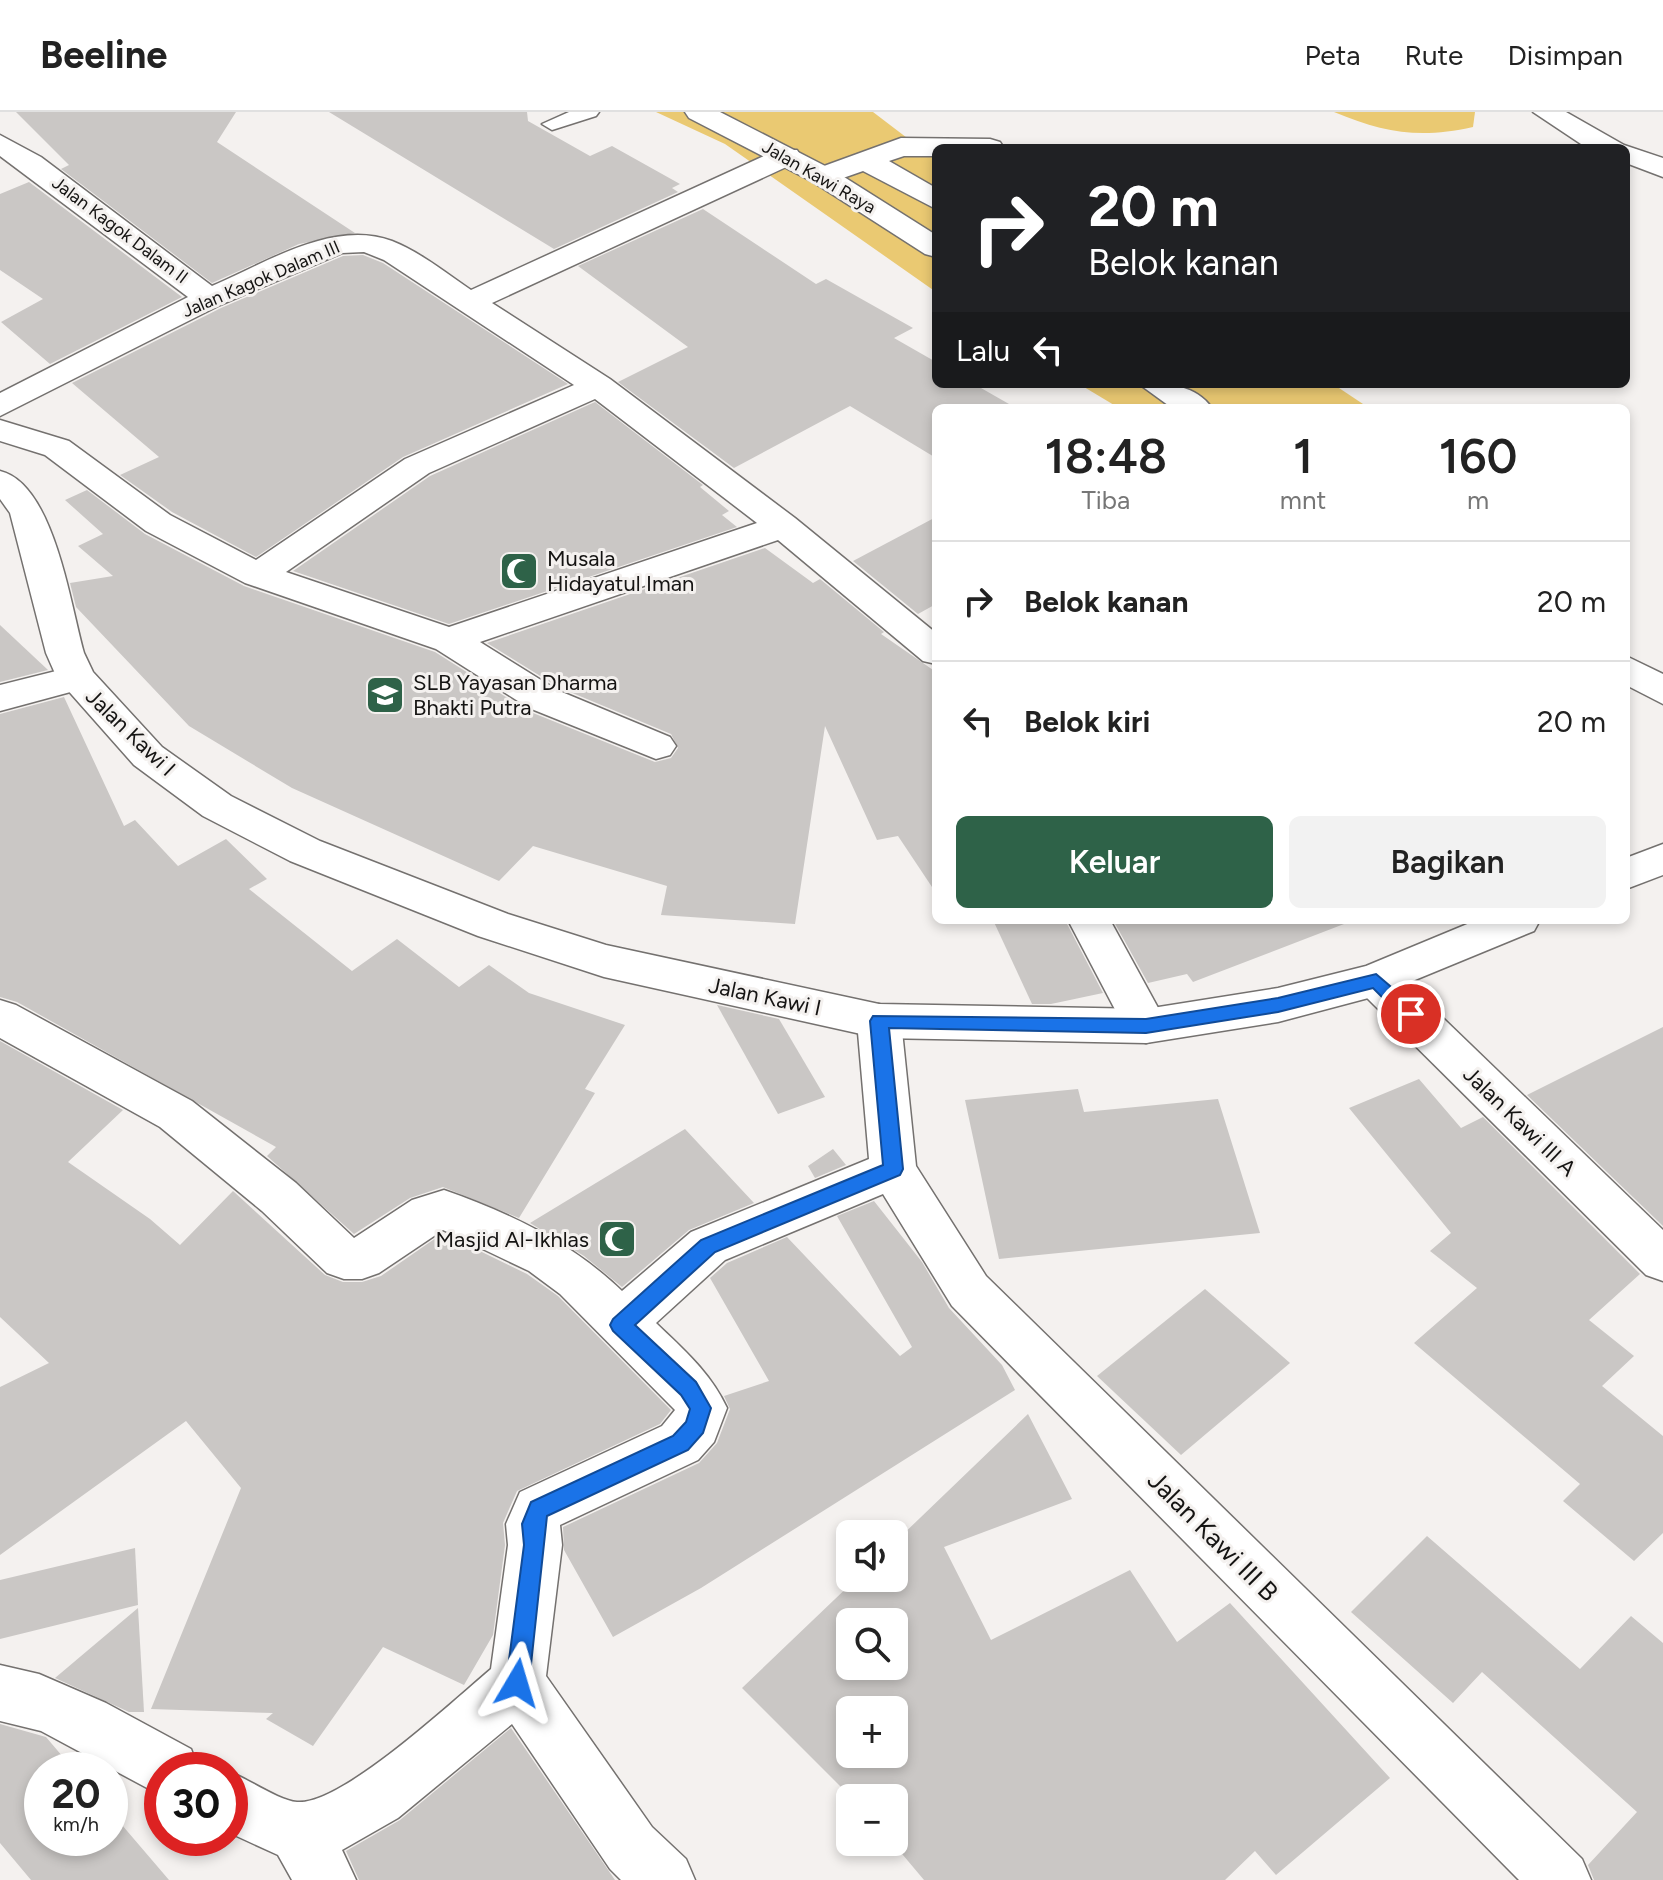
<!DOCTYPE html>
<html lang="id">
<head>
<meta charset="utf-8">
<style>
	:root { --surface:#fff; --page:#f2f2f2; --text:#222; --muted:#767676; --line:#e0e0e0; --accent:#2e6248 }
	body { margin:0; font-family:Figtree,sans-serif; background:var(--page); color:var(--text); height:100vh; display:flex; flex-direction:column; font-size:30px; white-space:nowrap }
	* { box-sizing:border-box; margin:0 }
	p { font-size:26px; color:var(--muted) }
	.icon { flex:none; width:44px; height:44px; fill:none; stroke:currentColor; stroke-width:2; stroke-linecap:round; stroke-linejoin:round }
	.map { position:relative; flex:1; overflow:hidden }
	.details { position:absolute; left:932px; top:292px; width:698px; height:520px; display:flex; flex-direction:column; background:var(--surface); border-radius:12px; box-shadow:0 4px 12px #0003 }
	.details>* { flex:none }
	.hud { position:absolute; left:932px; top:32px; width:698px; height:244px; border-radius:12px; box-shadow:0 4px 12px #0003; background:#202124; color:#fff; overflow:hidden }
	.buttons { position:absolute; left:836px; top:1408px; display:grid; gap:16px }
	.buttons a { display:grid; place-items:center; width:72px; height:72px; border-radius:12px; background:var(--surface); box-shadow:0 4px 12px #0003; font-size:40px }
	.speed { position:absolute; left:24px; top:1640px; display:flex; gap:16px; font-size:40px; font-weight:700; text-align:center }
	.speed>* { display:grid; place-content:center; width:104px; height:104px; border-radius:50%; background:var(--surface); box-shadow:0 4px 12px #0003; line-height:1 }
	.speed small { font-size:20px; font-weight:400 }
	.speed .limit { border:12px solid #d22; background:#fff; color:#111 }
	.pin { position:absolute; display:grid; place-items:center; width:68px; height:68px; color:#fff; margin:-34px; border:4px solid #fff; border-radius:50%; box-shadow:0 2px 8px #0007 }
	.me { position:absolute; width:88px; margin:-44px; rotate:7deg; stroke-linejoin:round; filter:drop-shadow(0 0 6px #0008) }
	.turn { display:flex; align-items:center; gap:28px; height:168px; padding:0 24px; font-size:36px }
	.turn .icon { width:104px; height:104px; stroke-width:2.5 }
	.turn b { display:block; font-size:56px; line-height:68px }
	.then { display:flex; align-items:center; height:76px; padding:0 24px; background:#0003; gap:16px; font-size:30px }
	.eta { display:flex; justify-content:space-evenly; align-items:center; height:136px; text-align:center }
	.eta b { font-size:48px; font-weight:600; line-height:56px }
	.cta { display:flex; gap:16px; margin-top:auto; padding:16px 24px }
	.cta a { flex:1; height:92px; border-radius:12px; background:var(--accent); color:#fff; font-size:32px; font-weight:600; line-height:92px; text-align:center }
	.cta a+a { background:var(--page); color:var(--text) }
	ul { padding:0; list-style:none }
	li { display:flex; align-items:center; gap:24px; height:120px; padding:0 24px; border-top:2px solid var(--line) }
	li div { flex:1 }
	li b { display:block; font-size:30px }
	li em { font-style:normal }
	header { display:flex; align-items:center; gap:48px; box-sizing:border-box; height:112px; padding:0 40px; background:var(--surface); border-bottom:2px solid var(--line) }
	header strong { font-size:38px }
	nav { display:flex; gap:44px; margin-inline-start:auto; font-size:28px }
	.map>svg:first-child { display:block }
	.green { fill:#eac972 }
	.building { fill:#cac7c5; fill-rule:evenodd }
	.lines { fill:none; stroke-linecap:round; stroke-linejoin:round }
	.lane-casing { stroke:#74716f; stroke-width:3 }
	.street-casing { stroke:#74716f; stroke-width:3 }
	.secondary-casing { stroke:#74716f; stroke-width:3 }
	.lane { fill:#fff; fill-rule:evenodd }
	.street { fill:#fff; fill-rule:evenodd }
	.secondary { fill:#fff; fill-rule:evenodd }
	.route { fill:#1a73e8; stroke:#114b97; stroke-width:2 }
	.labels { text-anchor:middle; stroke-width:6; stroke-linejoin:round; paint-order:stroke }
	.far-street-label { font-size:18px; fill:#151413; stroke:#f4f1ef }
	.poi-label { font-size:22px; fill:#151413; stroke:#f4f1ef; text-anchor:start }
	.street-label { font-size:22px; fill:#151413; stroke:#f4f1ef }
	.near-street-label { font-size:26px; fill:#151413; stroke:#f4f1ef }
</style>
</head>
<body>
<header>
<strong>Beeline</strong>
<nav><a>Peta</a><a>Rute</a><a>Disimpan</a></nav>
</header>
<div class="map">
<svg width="1663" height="1768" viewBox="0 0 1663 1768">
	<rect width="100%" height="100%" fill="#f4f1ef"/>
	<g class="green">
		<polygon points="656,0 873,0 936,48 936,180 725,32"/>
		<path d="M1334 0H1475L1473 15C1420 27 1384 21 1334 0Z"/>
		<polygon points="1079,272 1333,272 1369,296 1119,296"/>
	</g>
	<g class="building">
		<polygon points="16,0 236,0 217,30 355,121 299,132 212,171 61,57 69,53"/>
		<polygon points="329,0 527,0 528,9 590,44 612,34 680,72 672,76 678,80 554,137"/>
		<polygon points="29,70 182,185 50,252 1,210 43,187 0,158 0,82"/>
		<polygon points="703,97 816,172 826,167 913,216 894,226 936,250 936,272 974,272 1016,296 936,296 936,346 850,294 734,356 618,270 688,235 578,154"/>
		<polygon points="363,143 383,151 568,272 403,345 256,445 172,400 120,363 159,345 72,271 221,196 343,144"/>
		<polygon points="595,290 703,373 700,375 729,399 722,403 737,415 449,512 293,459 430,364"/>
		<polygon points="87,378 145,422 244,474 435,540 528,599 655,650 671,646 678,636 671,622 558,575 487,531 765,436 813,471 820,467 884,520 881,522 936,560 936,781 898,724 877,728 825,614 795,812 661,803 667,774 533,734 499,769 292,676 189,614 76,495 70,471 113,464 78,434 103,422 65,388"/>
		<polygon points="936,405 936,492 918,502 853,449"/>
		<polygon points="0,513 48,558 0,570"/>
		<polygon points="64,585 124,714 135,708 178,754 226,727 267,767 249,777 352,859 397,827 459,875 489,853 529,881 625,913 585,977 595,981 519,1106 443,1075 410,1086 354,1122 267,1044 276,1035 17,890 0,885 0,602"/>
		<polygon points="993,808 1065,808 1103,881 1051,892 1032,892"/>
		<polygon points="1113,808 1343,808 1344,812 1193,870 1187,862 1148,871"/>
		<polygon points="717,893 779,907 825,985 778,1002"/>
		<polygon points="1663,915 1663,1114 1527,983"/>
		<polygon points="0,929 123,998 68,1050 150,1107 180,1133 233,1079 325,1163 343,1170 362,1170 381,1164 443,1121 527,1162 558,1184 671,1298 660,1312 517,1379 503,1411 505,1433 493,1523 464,1573 383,1535 313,1634 266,1607 273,1601 151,1597 241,1376 186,1309 0,1443 0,1275 49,1251 0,1205"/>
		<polygon points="1419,967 1461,1016 1483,1005 1640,1162 1589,1208 1634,1244 1602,1274 1663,1324 1663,1421 1634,1449 1563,1389 1580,1372 1414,1231 1477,1176 1430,1139 1451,1121 1349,996"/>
		<polygon points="1078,977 1084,1000 1218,987 1260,1121 999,1147 965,988"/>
		<polygon points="685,1017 754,1091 689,1118 622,1175 584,1144 530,1111"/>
		<polygon points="833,1037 846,1053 815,1066 808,1054"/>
		<polygon points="874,1089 922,1150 949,1196 1002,1253 1015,1278 701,1476 613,1525 564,1438 563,1415 699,1351 717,1331 730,1297 724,1284 769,1269 710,1166 727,1151 787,1125 900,1244 912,1235 837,1104"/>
		<polygon points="1205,1177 1290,1251 1181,1343 1097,1264"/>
		<path d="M1028 1302 1072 1387 944 1435 991 1528 1130 1458 1177 1530 1230 1491 1390 1666 1276 1763 1255 1739 1225 1768H924L892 1730 894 1686H852L742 1576 857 1466H894V1431ZM850 1510H894V1554H850ZM850 1598H894V1642H850Z"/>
		<polygon points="1427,1424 1580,1557 1631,1504 1663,1531 1663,1768 1594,1768 1588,1753 1637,1700 1482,1560 1453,1591 1351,1500"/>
		<polygon points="135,1436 138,1493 0,1527 0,1468"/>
		<polygon points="138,1496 144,1600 129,1600 55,1566"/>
		<polygon points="0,1612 46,1625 74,1658 42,1658 42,1726 110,1726 110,1699 169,1768 31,1768 0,1731"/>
		<polygon points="511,1616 615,1768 359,1768 346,1739 400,1708"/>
	</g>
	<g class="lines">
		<defs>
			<polygon id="lane" points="569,0 599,0 596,4 552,18 542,12"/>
			<g id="street">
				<polygon points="1533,0 1566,0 1624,33 1663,46 1663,65 1626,51 1626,36 1587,36"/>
				<path d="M0 23 41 45 212 174C266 151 333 107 392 129 420 140 446 161 471 178L777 38H797L801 44 797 50 492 191 610 267 795 406 936 521V552L923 549 778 428 480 530 557 578 670 625 676 634 670 643 656 647 529 596 436 537 245 471 146 419 45 343 0 329V308L69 329 170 403 256 448 405 347 574 273 384 148 364 140 342 141 220 193 0 304V281L188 185 0 44ZM595 287 757 411 449 515 286 460 429 361Z"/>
				<polygon points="901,26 990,27 1000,30 1004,36 936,36 936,44 904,44 889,49 936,76 936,97 863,59 823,73 813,70 809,64 813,58"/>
				<polygon points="76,554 89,557 95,566 89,575 0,599 0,573"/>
				<polygon points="1068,808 1110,808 1168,914 1162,926 1146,931 1130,926"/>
				<polygon points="1376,852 1391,856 1663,1118 1663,1169 1646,1163 1361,880 1354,868 1361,856"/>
				<path d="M0 888 16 893 192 989 296 1071 354 1126 412 1088 444 1078C510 1101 572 1131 622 1179L691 1120 869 1047 857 909 863 897 879 892 895 897 901 909 916 1054 986 1164 1582 1747 1591 1768H1519L952 1194 883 1082 725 1148 656 1211C684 1238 710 1260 727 1296L714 1330 698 1348 560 1413 562 1433 546 1564 652 1715 686 1747 695 1768H621L610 1757 512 1612 398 1706 342 1738 356 1768H292L278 1743 230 1721V1660C248 1667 280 1689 297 1690 341 1694 454 1588 491 1557L508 1433 506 1412 520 1380 662 1314 675 1298 560 1182 529 1159 443 1118 379 1161 362 1167H344L327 1161 262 1099 160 1015 0 926Z"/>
				<polygon points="0,1553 39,1562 106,1591 191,1637 199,1658 162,1658 162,1684 41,1619 0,1609"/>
			</g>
			<g id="secondary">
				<polygon points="685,0 720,0 833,58 936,123 936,145 925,142 813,70 689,6"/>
				<path d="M1139 272C1166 272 1194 271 1212 296H1172Z"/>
				<path d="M0 359C54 372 70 492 84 541L93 560 162 635 231 684 320 729 508 802 606 833 879 892 1146 897 1278 876 1366 854 1477 808H1540L1534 819 1376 884 1278 910 1146 931 879 926 604 865 478 824 290 749 203 704 134 653 57 566 46 541 10 401 0 387Z"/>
				<polygon points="1626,544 1663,562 1663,592 1626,573"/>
				<polygon points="1663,732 1663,763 1626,777 1626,746"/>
			</g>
		</defs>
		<use href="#lane" class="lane-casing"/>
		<use href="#street" class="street-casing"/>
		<use href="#secondary" class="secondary-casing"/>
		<use href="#lane" class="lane"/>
		<use href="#street" class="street"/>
		<use href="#secondary" class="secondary"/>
	</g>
	<polygon class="route" points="1376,862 1417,897 1417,907 1404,907 1373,876 1278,900 1146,921 889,916 903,1057 900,1063 715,1140 635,1213 696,1270 711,1296 703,1321 688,1338 547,1404 529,1571 526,1579 517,1582 509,1579 506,1571 524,1433 522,1412 531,1390 673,1324 686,1310 690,1297 681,1283 613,1219 610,1213 613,1207 701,1128 883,1053 870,909 873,904 1146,907 1278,886"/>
	<defs>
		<symbol id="mosque-square" viewBox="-11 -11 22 22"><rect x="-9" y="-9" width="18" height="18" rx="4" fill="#2e6248" stroke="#f4f1ef"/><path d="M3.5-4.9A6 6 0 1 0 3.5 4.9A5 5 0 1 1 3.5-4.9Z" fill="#fff"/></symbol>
		<symbol id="school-square" viewBox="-11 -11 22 22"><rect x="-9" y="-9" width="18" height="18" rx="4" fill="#2e6248" stroke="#f4f1ef"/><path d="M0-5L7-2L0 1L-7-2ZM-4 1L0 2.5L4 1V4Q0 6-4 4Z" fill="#fff"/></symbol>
	</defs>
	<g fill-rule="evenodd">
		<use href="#mosque-square" x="497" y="437" width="44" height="44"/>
		<use href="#school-square" x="363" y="561" width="44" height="44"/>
		<use href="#mosque-square" x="595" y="1105" width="44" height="44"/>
	</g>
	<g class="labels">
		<g class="far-street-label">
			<text transform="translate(819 65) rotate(30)" y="6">Jalan Kawi Raya</text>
			<text transform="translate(120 118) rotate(37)" y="6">Jalan Kagok Dalam II</text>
			<text transform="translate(261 167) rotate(-23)" y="6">Jalan Kagok Dalam III</text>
		</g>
		<g class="poi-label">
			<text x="547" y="454">Musala<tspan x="547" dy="25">Hidayatul Iman</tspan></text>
			<text x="413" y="578">SLB Yayasan Dharma<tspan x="413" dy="25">Bhakti Putra</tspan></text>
			<text x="589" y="1135" text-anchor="end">Masjid Al-Ikhlas</text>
		</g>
		<g class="street-label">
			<text transform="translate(131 620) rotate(44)" y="8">Jalan Kawi I</text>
			<text transform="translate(765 884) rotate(12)" y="8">Jalan Kawi I</text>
			<text transform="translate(1520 1009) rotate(44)" y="8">Jalan Kawi III A</text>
		</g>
		<g class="near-street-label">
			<text transform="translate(1213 1424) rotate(45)" y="9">Jalan Kawi III B</text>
		</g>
	</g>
</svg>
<div class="buttons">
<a><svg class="icon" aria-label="sound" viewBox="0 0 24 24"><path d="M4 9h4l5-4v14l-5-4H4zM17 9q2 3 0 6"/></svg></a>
<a><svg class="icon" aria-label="search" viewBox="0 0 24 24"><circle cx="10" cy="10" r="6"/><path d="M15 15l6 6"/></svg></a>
<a>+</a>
<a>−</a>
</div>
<div class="speed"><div>20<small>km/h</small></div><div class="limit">30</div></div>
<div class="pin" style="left:1411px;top:902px;background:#d93025"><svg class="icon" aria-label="arrive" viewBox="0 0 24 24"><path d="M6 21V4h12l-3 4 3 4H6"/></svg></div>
<svg class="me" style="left:517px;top:1571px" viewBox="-20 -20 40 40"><path d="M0-17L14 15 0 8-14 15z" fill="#1a73e8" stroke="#fff" stroke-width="4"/></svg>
<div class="hud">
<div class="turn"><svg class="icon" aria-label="right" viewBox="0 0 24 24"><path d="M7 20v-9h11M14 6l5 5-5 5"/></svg><div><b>20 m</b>Belok kanan</div></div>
<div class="then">Lalu<svg class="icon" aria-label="left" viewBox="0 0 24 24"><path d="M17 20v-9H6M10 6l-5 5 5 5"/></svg></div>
</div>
<section class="details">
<div class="eta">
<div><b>18:48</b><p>Tiba</p></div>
<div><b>1</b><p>mnt</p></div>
<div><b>160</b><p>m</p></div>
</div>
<ul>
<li><svg class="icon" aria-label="right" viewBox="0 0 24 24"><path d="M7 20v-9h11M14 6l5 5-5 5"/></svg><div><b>Belok kanan</b></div><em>20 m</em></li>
<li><svg class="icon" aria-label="left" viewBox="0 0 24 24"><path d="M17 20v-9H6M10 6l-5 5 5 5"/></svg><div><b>Belok kiri</b></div><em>20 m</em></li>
</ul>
<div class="cta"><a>Keluar</a><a>Bagikan</a></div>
</section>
</div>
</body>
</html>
